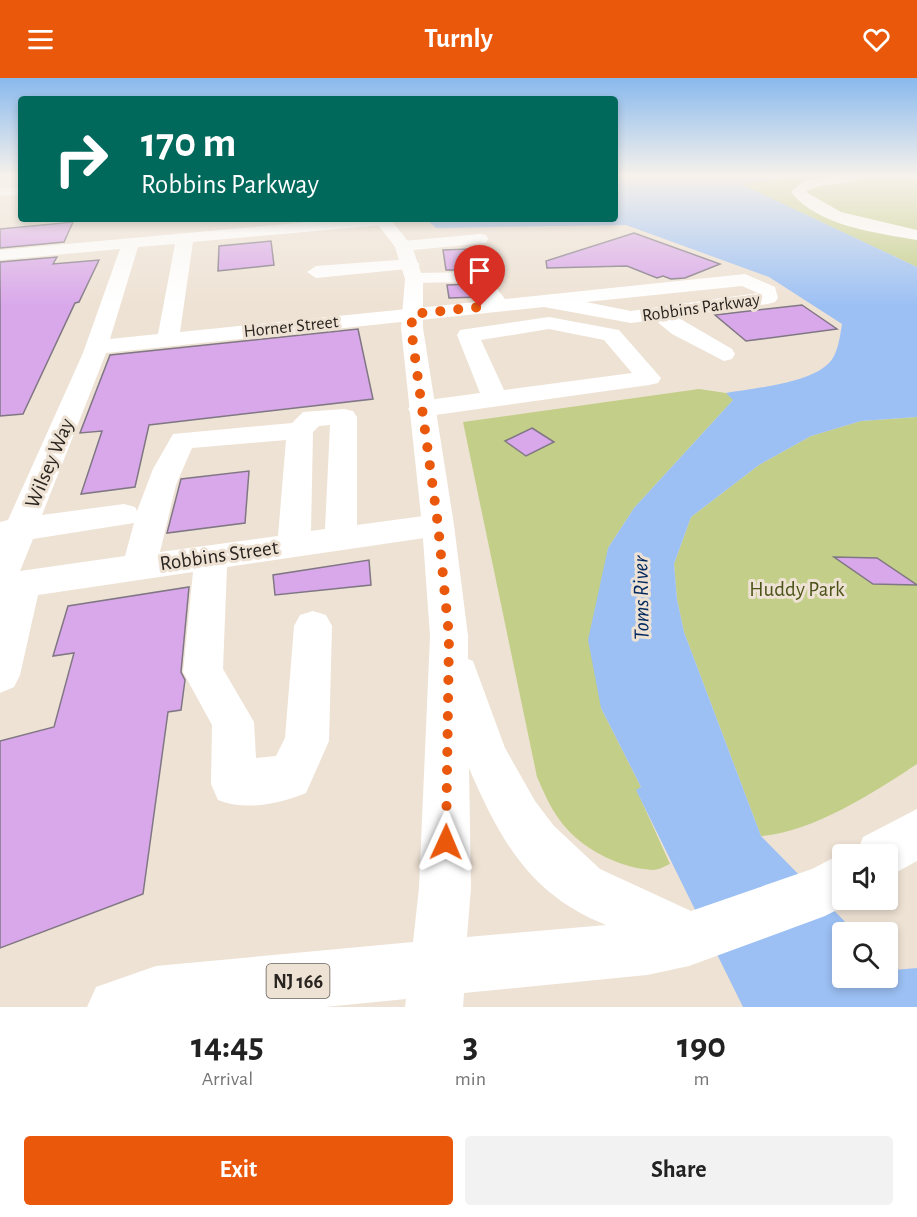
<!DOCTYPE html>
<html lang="en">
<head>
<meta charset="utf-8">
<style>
	:root { --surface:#fff; --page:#f2f2f2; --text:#222; --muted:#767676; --accent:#ea580c }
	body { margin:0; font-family:"Alegreya Sans",sans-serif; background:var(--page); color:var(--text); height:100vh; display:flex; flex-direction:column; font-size:22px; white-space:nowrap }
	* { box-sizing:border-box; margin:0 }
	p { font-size:20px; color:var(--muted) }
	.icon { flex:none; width:33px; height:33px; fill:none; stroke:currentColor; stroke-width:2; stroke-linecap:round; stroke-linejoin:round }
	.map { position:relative; height:929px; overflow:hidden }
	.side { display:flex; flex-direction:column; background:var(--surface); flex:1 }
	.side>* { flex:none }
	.banner { position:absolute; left:18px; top:18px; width:600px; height:126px; border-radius:6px; box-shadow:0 3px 9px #0003; background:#00695c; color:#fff; overflow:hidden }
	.tools { position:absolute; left:832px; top:766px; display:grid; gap:12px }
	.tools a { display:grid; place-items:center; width:66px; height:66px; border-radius:6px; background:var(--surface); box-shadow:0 3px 9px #0003; font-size:30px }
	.pin { position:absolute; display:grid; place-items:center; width:51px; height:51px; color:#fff; margin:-62px -26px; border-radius:50% 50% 50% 0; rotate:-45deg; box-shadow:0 0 6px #0007 }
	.pin .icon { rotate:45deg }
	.me { position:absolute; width:66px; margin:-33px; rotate:1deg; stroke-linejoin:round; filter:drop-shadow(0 0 4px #0008) }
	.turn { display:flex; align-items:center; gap:21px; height:126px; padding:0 24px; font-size:27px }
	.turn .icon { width:78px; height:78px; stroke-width:2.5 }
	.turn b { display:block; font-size:42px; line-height:51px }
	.eta { display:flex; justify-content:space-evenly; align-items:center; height:102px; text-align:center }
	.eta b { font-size:36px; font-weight:700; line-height:42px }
	.cta { display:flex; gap:12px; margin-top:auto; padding:12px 24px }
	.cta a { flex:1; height:69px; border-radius:6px; background:var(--accent); color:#fff; font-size:24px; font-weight:700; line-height:69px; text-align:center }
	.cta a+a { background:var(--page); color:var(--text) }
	header { display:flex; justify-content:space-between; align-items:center; height:78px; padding:0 24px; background:var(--accent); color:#fff; font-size:27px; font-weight:700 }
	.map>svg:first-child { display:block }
	.green { fill:#c3ce88 }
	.water { fill:#9cc0f4 }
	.building { fill:#d9a8ea; stroke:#807784; stroke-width:1.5 }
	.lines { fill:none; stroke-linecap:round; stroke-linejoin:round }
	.minor { fill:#fff; fill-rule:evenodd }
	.major { fill:#fff; fill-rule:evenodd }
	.route { stroke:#ea580c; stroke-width:10; stroke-dasharray:0 18 }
	.labels { text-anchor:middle; stroke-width:6; stroke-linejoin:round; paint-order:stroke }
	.far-street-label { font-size:18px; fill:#29241f; stroke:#eee2d4 }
	.shield { fill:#eee2d4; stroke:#645d55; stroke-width:1.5 }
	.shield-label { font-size:20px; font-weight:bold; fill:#29241f }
	.street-label { font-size:21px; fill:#29241f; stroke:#eee2d4 }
	.park-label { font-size:21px; fill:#4c5319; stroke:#eee2d4 }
	.water-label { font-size:22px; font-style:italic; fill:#00275e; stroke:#eee2d4 }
</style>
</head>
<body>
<header><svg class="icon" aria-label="menu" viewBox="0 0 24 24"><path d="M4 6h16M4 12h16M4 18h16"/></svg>Turnly<svg class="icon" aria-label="heart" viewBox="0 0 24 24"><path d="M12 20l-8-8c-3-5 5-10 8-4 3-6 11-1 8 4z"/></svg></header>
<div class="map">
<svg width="917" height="929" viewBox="0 0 917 929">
	<rect width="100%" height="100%" fill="#eee2d4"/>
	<g class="green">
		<polygon points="791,98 917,98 917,189 740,106"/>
		<path d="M699 311 726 315 734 321 634 430 608 470 601 630 641 709 637 713 670 786C665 788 659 792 653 792 624 791 586 773 567 751 553 736 545 717 537 699L463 344Z"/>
		<path d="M917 339V686C875 714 813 754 761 758L684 554 677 521 674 486 691 439 759 387 811 358 861 343Z"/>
	</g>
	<path class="water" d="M615 98H791L741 106 917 189V339L861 343 811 358 759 387 691 439 674 486 677 521 684 554 761 758 856 855H843V900H888V888L893 892 917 890V929H743L636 712 641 709 601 630 588 562 608 470 634 430 733 322 726 315C754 310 807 306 828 286 838 277 840 258 842 246L769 199 626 147 436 150 426 141H615Z"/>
	<g class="building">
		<polygon points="73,144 64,164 0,170 0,151"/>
		<polygon points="634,155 720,186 685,200 671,201 663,198 657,200 627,188 547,190 546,183"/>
		<polygon points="271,163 274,187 218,193 219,168"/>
		<polygon points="470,171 474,192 446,192 443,172"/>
		<polygon points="57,179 53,186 99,182 79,224 75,225 23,336 0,338 0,184"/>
		<polygon points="471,206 479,219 449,220 447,207"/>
		<polygon points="802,227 837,251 746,263 715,237"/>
		<polygon points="358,251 373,321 149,347 135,409 81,416 102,353 80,355 110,277"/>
		<polygon points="532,350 554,364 526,378 505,363"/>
		<polygon points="249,393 245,445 167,455 181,401"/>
		<polygon points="834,479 877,480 917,507 873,506"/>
		<polygon points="369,482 371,507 275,517 273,497"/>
		<polygon points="189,509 181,594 185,602 181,632 168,634 143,816 0,870 0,663 54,649 74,575 53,578 68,528"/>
	</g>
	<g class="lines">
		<g class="minor">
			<path d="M834 98H862C848 111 821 102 806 114L841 134 917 152V162C877 155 817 148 791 114L803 103Z"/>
			<path d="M342 141 391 142 383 147 193 164 180 254 486 223 472 204 407 205 405 201 407 197 414 195 484 194 505 221 745 196 775 209 778 220 775 224 768 226 677 239 732 271 735 276 732 281 724 283 672 256 655 242 631 245 544 229 106 275 42 437 124 426 135 429 137 433 153 391 173 356 292 345 303 334 344 331 353 333 357 339V447L438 436 449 439 454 447 449 455 438 458 227 489 223 591 254 644 256 680 276 678 285 660 294 548 300 537 313 533 326 537 332 548 329 663 306 715C280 726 244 733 218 722L211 706 212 647 183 594 193 494 38 517 20 597 14 609 0 615V444L8 442 83 275 120 171 0 182V172ZM175 166 158 256 110 261 138 169ZM742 208 758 215 631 233 586 224ZM330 347 325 451 311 453 313 354 319 348ZM286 362 278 458 160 474 176 407 192 370ZM134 445 125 478 20 493 33 461Z"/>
			<polygon points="480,156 486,157 488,161 486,165 403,173 394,168 403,163"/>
			<polygon points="411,181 420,186 417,190 316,200 307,194 316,188"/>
			<path d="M549 239 619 252 661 300 658 305 649 307 421 339 412 336 408 331 412 326 421 323 480 315 457 257 460 252ZM549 251 604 262 632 295 504 312 481 262Z"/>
		</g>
		<g class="major">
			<polygon points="21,109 21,117 0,118 0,110"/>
			<path d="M374 141H390L412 168 423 201V250L454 447 468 558V581L473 583 505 670 535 723 554 748 600 791 691 833 812 791 843 775 847 777H843V822H856L825 838 689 888 647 897 464 915 463 929H405L406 921 325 929H87L96 909 156 888 413 864 419 810 430 558 422 447 401 250 405 201 395 169ZM469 690C500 762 530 817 606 847L467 859 471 810Z"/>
			<polygon points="917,731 917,783 888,799 888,777 856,777 863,759"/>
		</g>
	</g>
	<linearGradient id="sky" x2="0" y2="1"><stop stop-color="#89b9ed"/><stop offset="0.43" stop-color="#f7f2ec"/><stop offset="1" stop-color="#f7f2ec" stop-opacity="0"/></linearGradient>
	<rect width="917" height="228" fill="url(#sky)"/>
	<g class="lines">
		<polyline class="route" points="446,764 449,558 438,447 411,250 413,236 480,229"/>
	</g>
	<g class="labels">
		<g class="far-street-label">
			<text transform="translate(701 229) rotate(-8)" y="6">Robbins Parkway</text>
			<text transform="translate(291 248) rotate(-6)" y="6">Horner Street</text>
		</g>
		<rect class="shield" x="266.5" y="886" width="63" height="34" rx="4.5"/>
		<g class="shield-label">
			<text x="298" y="910">NJ 166</text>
		</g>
		<g class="street-label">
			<text transform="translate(49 385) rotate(-67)" y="7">Wilsey Way</text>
			<text transform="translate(219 477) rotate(-8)" y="7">Robbins Street</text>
		</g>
		<g class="park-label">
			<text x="797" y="518">Huddy Park</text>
		</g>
		<g class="water-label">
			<text transform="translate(640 520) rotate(-91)" y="8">Toms River</text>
		</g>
	</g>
</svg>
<div class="tools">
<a><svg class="icon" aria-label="sound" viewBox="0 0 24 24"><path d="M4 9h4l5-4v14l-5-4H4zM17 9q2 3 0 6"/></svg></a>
<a><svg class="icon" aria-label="search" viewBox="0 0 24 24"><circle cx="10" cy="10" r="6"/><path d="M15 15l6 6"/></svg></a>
</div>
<div class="pin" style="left:480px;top:229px;background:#d93025"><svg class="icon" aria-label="arrive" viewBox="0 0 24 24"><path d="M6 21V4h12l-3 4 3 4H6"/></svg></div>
<svg class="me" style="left:446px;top:764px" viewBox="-20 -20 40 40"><path d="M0-17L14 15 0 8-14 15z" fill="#ea580c" stroke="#fff" stroke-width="4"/></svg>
<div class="banner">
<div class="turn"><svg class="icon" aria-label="right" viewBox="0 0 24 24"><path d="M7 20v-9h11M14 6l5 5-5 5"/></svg><div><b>170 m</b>Robbins Parkway</div></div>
</div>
</div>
<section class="side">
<div class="eta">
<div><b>14:45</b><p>Arrival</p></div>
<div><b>3</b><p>min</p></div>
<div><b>190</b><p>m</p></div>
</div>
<div class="cta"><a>Exit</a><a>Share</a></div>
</section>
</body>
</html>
